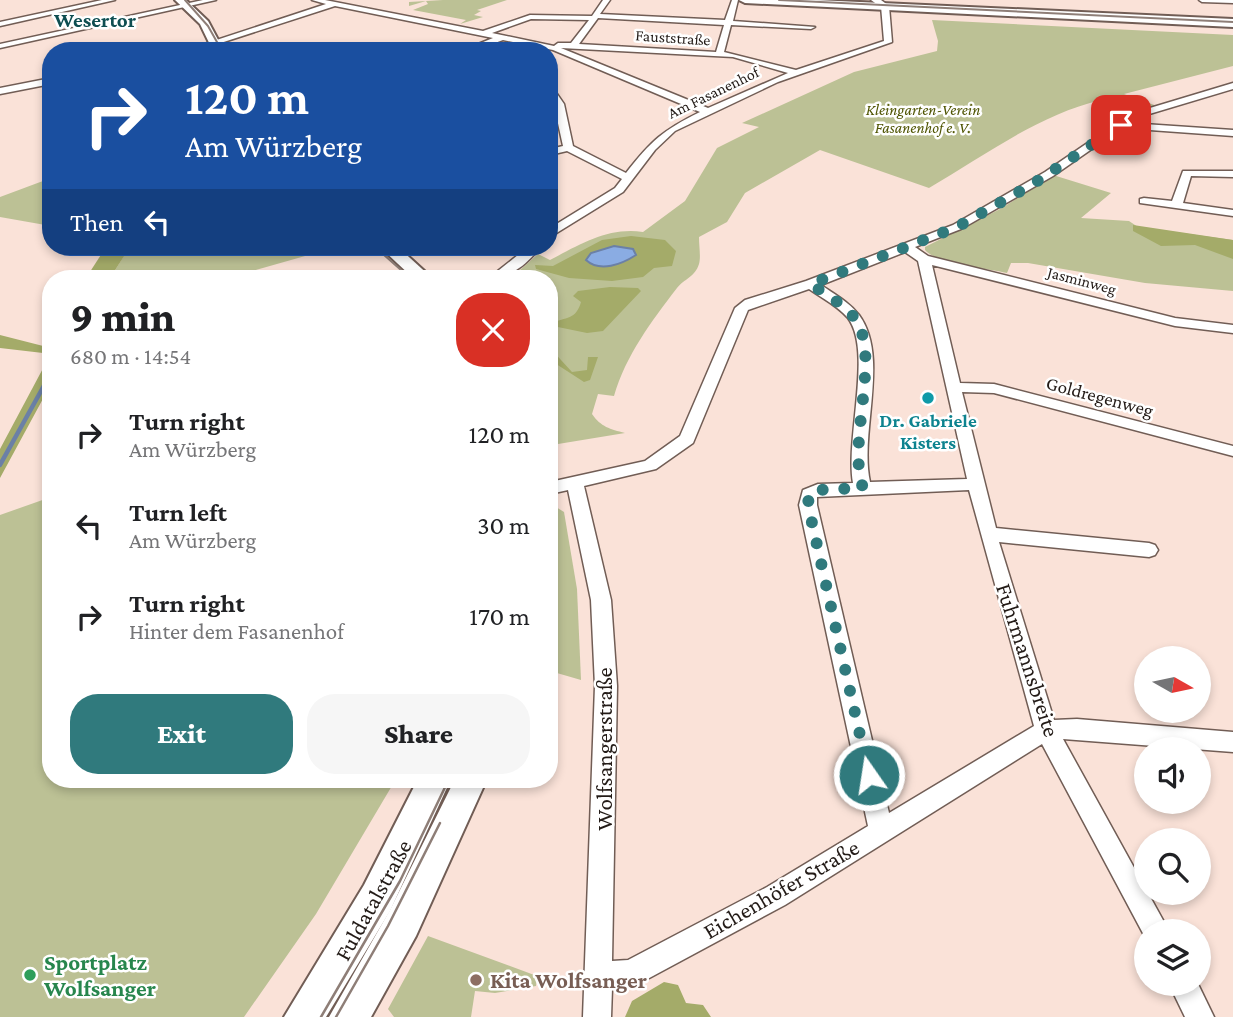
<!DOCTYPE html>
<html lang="en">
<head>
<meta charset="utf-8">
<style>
	:root { --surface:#fff; --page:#f6f6f6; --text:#202124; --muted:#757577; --accent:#307a7d }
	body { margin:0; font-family:"Crimson Pro",serif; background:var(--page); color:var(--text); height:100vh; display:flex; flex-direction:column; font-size:26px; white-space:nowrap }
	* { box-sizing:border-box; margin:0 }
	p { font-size:23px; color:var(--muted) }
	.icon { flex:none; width:38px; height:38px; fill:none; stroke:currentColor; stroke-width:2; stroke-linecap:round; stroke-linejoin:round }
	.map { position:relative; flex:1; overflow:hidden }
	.sheet { position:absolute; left:42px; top:270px; width:516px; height:518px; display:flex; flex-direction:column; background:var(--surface); border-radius:28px; box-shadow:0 4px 10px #0003 }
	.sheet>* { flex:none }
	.banner { position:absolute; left:42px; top:42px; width:516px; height:214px; border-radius:28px; box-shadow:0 4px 10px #0003; background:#1a4fa0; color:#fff; overflow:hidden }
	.needle { width:46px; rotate:99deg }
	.buttons { position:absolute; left:1134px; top:646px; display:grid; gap:14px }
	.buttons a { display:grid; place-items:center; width:77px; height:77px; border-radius:50%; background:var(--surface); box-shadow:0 4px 10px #0003; font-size:35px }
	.pin { position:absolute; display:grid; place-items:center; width:60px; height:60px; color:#fff; margin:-30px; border-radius:14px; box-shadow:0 4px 10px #0006 }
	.me { position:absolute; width:77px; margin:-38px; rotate:347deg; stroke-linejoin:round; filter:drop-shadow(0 0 5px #0008) }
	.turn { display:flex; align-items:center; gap:24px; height:147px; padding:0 28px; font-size:32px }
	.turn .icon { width:91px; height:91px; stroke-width:2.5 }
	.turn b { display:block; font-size:49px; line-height:60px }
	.then { display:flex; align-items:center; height:66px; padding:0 28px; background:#0003; gap:14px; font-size:26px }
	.round { display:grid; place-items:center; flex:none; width:74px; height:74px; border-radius:28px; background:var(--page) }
	.overview { display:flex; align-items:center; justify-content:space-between; height:119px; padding:0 28px }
	h1 { font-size:42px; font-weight:800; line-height:52px }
	.primary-button { display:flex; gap:14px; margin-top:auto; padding:14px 28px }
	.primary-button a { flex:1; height:80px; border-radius:28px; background:var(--accent); color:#fff; font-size:28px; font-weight:800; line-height:80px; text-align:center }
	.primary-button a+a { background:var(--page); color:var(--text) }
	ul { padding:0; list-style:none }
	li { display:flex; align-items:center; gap:21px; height:91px; padding:0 28px }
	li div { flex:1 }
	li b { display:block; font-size:26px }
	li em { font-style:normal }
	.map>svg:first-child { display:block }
	.green { fill:#bcc195 }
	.forest { fill:#a4ab69 }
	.water { fill:#8aace3; stroke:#6b80a6; stroke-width:2 }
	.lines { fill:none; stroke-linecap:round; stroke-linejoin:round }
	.stream { stroke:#6b80a6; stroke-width:4.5 }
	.minor-casing { stroke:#715d55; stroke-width:3 }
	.tertiary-casing { stroke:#715d55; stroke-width:3 }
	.secondary-casing { stroke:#715d55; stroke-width:4 }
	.primary-casing { stroke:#715d55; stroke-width:4 }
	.minor { fill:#fff; fill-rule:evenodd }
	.tertiary { fill:#fff; fill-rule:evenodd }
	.secondary { fill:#fff; fill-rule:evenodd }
	.primary { fill:#fff; fill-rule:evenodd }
	.tram-far1 { stroke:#8e7e77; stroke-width:2 }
	.tram { stroke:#8e7e77; stroke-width:2.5 }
	.route { stroke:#307a7d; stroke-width:12; stroke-dasharray:0 21.6 }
	.culture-dot { fill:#0f9aa8; stroke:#fff; stroke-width:2.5 }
	.leisure-dot { fill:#2e9e5b; stroke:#fff; stroke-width:2.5 }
	.education-dot { fill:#8d6e63; stroke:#fff; stroke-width:2.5 }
	.labels { text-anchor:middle; stroke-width:5; stroke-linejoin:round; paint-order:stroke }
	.far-street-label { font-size:16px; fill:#231b17; stroke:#fff }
	.far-park-label { font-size:16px; font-style:italic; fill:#505503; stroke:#fff }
	.street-label { font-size:19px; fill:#231b17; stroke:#fff }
	.culture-label { font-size:19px; font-weight:bold; fill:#0d838f; stroke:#fff }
	.far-district-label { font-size:21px; font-weight:bold; fill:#0f4e51; stroke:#fff }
	.near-street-label { font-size:23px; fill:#231b17; stroke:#fff }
	.near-leisure-label { font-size:23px; font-weight:bold; fill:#27864d; stroke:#fff; text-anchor:start }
	.near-education-label { font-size:23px; font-weight:bold; fill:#785e54; stroke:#fff; text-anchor:start }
</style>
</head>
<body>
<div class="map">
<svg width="1233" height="1017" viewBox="0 0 1233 1017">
	<rect width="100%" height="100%" fill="#fae2d8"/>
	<g class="green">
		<polygon points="443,0 507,0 477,10 481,11 474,15 483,17 460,24 466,20 413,10 428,4 426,1 409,6 409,2"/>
		<path d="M932 20 1233 35V66L1124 94 1157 106C1131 115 1121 95 1101 100 1038 115 984 156 929 188L820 150 745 193 727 222 699 237C699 246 701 257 699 264 695 277 684 279 677 288 651 322 626 355 614 396L598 394 592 414C601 427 610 429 625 433L552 445 558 473 550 469V278H511L538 254 550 260C581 244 608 227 643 232L685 201 717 148 759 127 742 123 854 72 937 51 938 41Z"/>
		<path d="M1053 175 1111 193 1081 218 1129 221 1138 227 1233 240V291L1145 283 1028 263H1011L1007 273C986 268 939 265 925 250V247L1002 208Z"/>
		<polygon points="51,178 51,226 0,217 0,197"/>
		<polygon points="161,247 337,247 227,278 110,278 124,256"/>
		<polygon points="51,497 51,779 396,779 316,914 244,1017 0,1017 0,515"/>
		<polygon points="556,507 564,512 577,589 581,680 550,671 550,513"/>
		<polygon points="428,936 537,976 536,986 495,993 475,991 471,1017 394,1017 388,1009"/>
	</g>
	<g class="forest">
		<polygon points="1133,225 1233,240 1233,259 1195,245 1161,246 1133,231"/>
		<polygon points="631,236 665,240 676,251 672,266 654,268 643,277 612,281 569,278 536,269 535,265 553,266 602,240"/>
		<polygon points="106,247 130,247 110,278 86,278"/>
		<path d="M610 287 638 288 641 291 603 331 587 333 553 326 551 323C566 317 576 320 581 302L573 296 578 291Z"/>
		<polygon points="0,335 51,348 51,384 0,478 0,449 48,359 43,353 0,348"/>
		<polygon points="550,348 572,372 587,370 588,357 598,357 590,380 584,382 550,360"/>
		<polygon points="664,982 678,985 686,1003 703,1005 711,1017 625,1017 632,1001"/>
	</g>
	<path class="water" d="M614 246 633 249 636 255C622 264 600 273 586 260L591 253Z"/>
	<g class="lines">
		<polyline class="stream" points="0,465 51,373"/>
		<defs>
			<g id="minor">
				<polygon points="102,0 115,0 0,26 0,22"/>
				<polygon points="203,0 216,0 0,48 0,44"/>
				<path d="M312 0H325L483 31 530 15 592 16 603 0H610L600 14 725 20 732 0H738L733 21 815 27 811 29 731 25 724 52 796 70 884 41 881 6 885 4 889 6 892 42 778 82 675 131 655 150 623 192 550 237V228L615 188 622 179 567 151 550 155V149L563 146 550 87 553 88 564 104 573 146 626 173C651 141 663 130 700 112L553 50 503 40 473 51H461L493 38 335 6 196 51H183L326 4ZM598 18 724 25 716 52 579 44ZM531 19 589 20 571 43H558L554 46 492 33ZM561 48 733 57 788 73 708 108Z"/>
				<polygon points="1199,0 1233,0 1233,3 1202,2"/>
				<polygon points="51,78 51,84 0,94 0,88"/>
				<path d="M1233 83V89L1136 118 1129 123 1233 130V136L1122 128 1053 176 961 229 915 247 928 256 1175 318 1233 325V333L1175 326 932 265 960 383 994 384 1233 446V456L994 393 962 392 996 528 1149 543 1155 545 1158 550 1155 555 1149 557 999 542 1054 720 1077 719 1233 732V752L1063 739 1169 931H1146V939L1042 744 785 905 640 983 612 988 611 1017H583L595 686 591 600 568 490 550 494V482L645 461 680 436 735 308 745 300 806 281 953 225 1045 172 1130 114ZM905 252 918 261 967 479 870 482C859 432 890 357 859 315 849 302 834 294 821 285ZM809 289C822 298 838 306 848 318 873 351 845 439 853 483L818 484 803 490 799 505 868 826 767 887 628 960 612 961 617 686 611 600 584 486 656 469 693 443 748 310ZM969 490 1034 726 889 813 817 505V497Z"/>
				<polygon points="1183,171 1233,171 1233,177 1191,176 1183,203 1233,210 1233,216 1140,203 1140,199 1144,198 1172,201"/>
				<path d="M528 247H541C526 264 512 278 489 278Z"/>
				<polygon points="1169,984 1198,984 1214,1017 1185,1017"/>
			</g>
			<polygon id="tertiary" points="871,0 881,0 889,6 882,8"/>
			<g id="secondary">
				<polygon points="175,0 186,0 208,21 224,51 213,51 200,24"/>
				<polygon points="380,247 398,247 432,278 413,278"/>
				<polygon points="418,779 451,779 390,911 326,1017 284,1017 364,885"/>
				<polygon points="455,779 487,779 416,936 371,1017 329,1017 390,910"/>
			</g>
			<polygon id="primary" points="739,0 816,0 1233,19 1233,27 745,3"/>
		</defs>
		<use href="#minor" class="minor-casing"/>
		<use href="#tertiary" class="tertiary-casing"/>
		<use href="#secondary" class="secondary-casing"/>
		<use href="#primary" class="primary-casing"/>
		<use href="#minor" class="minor"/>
		<use href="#tertiary" class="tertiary"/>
		<use href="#secondary" class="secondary"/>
		<use href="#primary" class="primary"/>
		<g class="tram-far1">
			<polyline points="185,0 208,26 222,51"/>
			<polyline points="779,0 1233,22"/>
			<polyline points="375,247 410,278"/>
		</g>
		<g class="tram">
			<polyline points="321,1017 400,881 449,779"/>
			<polyline points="336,1017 388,926 440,823"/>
		</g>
	</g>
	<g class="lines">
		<path class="route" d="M869 775 808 505 809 494 818 490 863 488C847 443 880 359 857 322 848 306 826 295 811 284L957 227 1033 184 1121 125"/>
	</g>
	<circle class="culture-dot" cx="928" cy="398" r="7"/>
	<circle class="leisure-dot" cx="30" cy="975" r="7"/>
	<circle class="education-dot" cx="476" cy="980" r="7"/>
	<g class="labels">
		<g class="far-street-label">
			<text transform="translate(673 37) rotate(4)" y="6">Fauststraße</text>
			<text transform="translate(713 92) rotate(-26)" y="6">Am Fasanenhof</text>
			<text transform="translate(1082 280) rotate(15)" y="6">Jasminweg</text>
		</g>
		<g class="far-park-label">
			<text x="923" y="115">Kleingarten-Verein<tspan x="923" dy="18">Fasanenhof e. V.</tspan></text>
		</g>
		<g class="street-label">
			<text transform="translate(1100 396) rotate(15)" y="7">Goldregenweg</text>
		</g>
		<g class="culture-label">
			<text x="928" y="427">Dr. Gabriele<tspan x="928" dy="22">Kisters</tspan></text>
		</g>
		<g class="far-district-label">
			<text x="95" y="27">Wesertor</text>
		</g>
		<g class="near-street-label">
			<text transform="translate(1028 660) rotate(72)" y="8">Fuhrmannsbreite</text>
			<text transform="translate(604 749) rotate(-90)" y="8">Wolfsangerstraße</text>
			<text transform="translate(781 889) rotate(-30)" y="8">Eichenhöfer Straße</text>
			<text transform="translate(373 900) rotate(-61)" y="8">Fuldatalstraße</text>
		</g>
		<g class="near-leisure-label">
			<text x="44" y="970">Sportplatz<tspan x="44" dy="26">Wolfsanger</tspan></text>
		</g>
		<g class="near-education-label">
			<text x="490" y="988">Kita Wolfsanger</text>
		</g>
	</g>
</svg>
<div class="buttons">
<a><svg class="needle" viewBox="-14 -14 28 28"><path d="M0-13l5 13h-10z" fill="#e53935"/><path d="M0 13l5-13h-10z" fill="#757577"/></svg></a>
<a><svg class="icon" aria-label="sound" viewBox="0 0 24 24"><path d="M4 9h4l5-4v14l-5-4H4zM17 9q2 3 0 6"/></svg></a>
<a><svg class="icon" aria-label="search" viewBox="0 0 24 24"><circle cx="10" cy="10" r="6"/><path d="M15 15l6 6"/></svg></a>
<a><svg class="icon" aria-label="layers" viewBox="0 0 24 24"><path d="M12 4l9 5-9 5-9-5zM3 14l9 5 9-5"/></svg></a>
</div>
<div class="pin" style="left:1121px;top:125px;background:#d93025"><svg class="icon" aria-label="arrive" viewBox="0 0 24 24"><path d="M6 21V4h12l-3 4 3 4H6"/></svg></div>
<svg class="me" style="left:869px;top:775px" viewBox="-20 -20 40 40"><circle r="17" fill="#307a7d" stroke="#fff" stroke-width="3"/><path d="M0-11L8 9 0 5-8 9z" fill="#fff"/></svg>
<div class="banner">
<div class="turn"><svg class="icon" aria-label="right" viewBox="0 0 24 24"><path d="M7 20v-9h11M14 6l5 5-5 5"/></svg><div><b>120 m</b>Am Würzberg</div></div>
<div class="then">Then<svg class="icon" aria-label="left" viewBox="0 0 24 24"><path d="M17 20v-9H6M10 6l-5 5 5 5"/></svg></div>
</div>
<section class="sheet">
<div class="overview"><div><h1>9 min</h1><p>680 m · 14:54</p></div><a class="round" style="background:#d93025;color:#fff"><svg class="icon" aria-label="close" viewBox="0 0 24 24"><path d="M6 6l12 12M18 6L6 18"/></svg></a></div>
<ul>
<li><svg class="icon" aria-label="right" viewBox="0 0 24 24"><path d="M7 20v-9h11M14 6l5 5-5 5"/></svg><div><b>Turn right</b><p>Am Würzberg</p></div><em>120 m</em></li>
<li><svg class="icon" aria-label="left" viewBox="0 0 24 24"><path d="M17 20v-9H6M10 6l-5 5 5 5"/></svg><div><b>Turn left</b><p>Am Würzberg</p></div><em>30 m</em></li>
<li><svg class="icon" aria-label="right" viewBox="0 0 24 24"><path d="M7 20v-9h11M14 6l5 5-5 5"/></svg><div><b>Turn right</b><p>Hinter dem Fasanenhof</p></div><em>170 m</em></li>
</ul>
<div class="primary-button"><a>Exit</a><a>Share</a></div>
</section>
</div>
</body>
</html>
